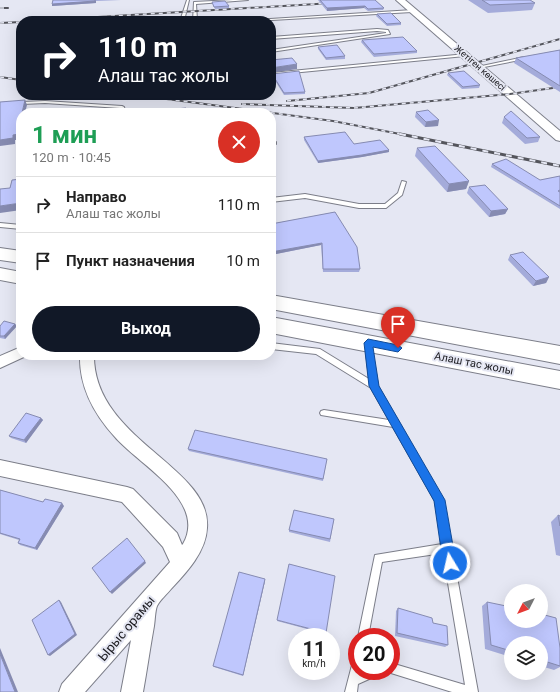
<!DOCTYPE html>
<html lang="ru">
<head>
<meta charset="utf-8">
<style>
	:root { --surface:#fff; --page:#f2f2f2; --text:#222; --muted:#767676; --line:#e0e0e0; --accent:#111827 }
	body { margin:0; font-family:Roboto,sans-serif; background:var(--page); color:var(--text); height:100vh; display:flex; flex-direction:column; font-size:15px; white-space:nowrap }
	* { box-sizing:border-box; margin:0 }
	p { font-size:13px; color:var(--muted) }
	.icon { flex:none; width:22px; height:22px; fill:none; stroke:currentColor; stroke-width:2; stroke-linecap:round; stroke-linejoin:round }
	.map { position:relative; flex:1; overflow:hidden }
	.drawer { position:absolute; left:16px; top:108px; width:260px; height:252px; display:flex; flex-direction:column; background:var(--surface); border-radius:16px; box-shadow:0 4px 16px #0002 }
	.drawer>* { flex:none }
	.hud { position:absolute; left:16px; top:16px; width:260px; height:84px; border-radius:16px; box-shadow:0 4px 16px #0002; background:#111827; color:#fff; overflow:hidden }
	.needle { width:26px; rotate:228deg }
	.buttons { position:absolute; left:504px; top:584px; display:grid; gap:8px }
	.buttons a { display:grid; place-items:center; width:44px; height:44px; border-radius:50%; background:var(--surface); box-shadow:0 4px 16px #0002; font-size:20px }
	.speed { position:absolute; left:288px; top:628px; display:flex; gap:8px; font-size:20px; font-weight:700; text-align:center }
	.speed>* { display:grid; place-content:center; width:52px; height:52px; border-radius:50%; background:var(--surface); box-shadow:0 4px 16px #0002; line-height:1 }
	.speed small { font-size:10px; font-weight:400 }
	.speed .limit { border:6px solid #d22; background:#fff; color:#111 }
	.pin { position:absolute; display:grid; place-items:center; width:34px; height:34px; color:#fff; margin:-41px -17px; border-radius:50% 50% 50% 0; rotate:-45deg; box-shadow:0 0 4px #0007 }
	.pin .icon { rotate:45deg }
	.me { position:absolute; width:44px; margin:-22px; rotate:351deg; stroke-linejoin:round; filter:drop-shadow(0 0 3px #0008) }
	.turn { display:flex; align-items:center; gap:14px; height:84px; padding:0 16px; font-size:18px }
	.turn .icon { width:52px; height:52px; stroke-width:2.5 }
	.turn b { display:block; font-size:28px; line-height:34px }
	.round { display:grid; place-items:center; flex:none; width:42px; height:42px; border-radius:21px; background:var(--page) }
	.head { display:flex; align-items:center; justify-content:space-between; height:68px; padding:0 16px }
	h1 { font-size:24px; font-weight:700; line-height:30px; color:#1e9e55 }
	.button { display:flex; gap:8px; margin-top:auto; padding:8px 16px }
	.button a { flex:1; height:46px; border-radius:24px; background:var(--accent); color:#fff; font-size:16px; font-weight:700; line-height:46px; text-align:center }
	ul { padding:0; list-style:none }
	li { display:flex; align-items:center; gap:12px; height:56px; padding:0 16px; border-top:1px solid var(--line) }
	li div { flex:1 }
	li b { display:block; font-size:15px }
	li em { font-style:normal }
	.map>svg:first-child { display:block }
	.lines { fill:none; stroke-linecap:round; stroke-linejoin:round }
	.lane-casing { stroke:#7c7e89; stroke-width:2 }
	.street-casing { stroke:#7c7e89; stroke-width:2 }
	.secondary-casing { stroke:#7c7e89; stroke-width:2 }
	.primary-casing { stroke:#7c7e89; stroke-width:2 }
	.lane { fill:#fff; fill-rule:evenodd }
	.street { fill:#fff; fill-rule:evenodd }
	.secondary { fill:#fff; fill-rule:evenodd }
	.primary { fill:#fff; fill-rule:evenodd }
	.rail-far1-casing { stroke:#54555c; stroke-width:2 }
	.rail-casing { stroke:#54555c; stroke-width:3 }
	.rail-far1 { stroke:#e5e7f3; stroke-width:1.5; stroke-dasharray:4; stroke-linecap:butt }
	.rail { stroke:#e5e7f3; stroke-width:2; stroke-dasharray:6; stroke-linecap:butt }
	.wall { fill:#a4abda }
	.shaded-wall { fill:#868bb1 }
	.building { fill:#bfc7fd; stroke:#868bb1 }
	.route { fill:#1a73e8; stroke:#114b97 }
	.labels { text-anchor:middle; stroke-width:4; stroke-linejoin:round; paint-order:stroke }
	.far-street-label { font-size:9px; fill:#202025; stroke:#e5e7f3 }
	.street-label { font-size:11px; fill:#202025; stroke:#e5e7f3 }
	.near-street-label { font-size:13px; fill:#202025; stroke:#e5e7f3 }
</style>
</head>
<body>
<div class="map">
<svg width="560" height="692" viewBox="0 0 560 692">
	<rect width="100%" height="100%" fill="#e5e7f3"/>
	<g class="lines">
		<defs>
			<g id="lane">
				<polygon points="187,0 189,0 184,21 180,21"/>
				<polygon points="233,0 248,0 196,4 197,20 199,21 193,21 194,2"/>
				<polygon points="413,10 412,12 254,21 236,21"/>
				<polygon points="377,29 388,30 390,34 271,52 271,50 386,33 386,32 377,31 271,39 271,37"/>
				<polygon points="466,54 465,56 271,75 271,73"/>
				<polygon points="524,57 525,59 479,68 477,67"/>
				<polygon points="45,101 122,106 124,107 126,113 122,113 120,108 45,103 0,105 0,103"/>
				<polygon points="274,142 276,142 276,144 271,145 271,143"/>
				<polygon points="402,181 406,182 402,195 386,208 359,208 305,198 271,202 271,198 305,194 359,204 385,204 398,193"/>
				<polygon points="0,223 21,225 21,229 0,227"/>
				<polygon points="368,340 371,343 378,386 443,500 478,692 452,692 391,673 387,671 391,671 391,663 465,685 443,553 382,562 368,637 358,637 375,555 442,544 435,501 393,427 321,415 320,413 321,411 324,410 389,420 371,388 316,354 271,349 271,343 320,349 369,379 365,343"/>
				<polygon points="357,660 357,671 379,671 378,675 358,684 357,692 345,692 352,665 353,661"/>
			</g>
			<g id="street">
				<polygon points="21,347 21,355 26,356 0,368 0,356"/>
				<path d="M80 355H94C93 440 212 466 207 528 206 552 186 573 171 589 167 594 160 600 157 606 155 611 155 620 154 626 150 648 147 670 143 692H121L131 640 85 692H59L62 684 170 562 163 547 122 502 0 476V460L127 487 133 489 177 533 182 545 183 544C208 501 138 464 115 437 94 414 79 387 80 355Z"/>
			</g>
			<polygon id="secondary" points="396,0 405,0 560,131 560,141 556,140"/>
			<g id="primary">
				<polygon points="0,248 21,251 21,263 0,260"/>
				<polygon points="0,268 21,272 21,284 0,280"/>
				<polygon points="271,295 560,346 560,364 271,309"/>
				<polygon points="271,317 560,371 560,389 271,333"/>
			</g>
		</defs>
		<use href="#lane" class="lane-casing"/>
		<use href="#street" class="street-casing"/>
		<use href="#secondary" class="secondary-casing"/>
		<use href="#primary" class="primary-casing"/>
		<use href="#lane" class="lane"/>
		<use href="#street" class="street"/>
		<use href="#secondary" class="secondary"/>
		<use href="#primary" class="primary"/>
		<defs>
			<g id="rail-far1">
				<polyline points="0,8 8,8"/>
				<polyline points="31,21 333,3"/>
				<polyline points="0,23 21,22"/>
				<polyline points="0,77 21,80"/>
				<polyline points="136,95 333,121 405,135"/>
				<polyline points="287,101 369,93 560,39"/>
				<polyline points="242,104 354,108 510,94 560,87"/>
			</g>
			<polyline id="rail" points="400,134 560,166"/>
		</defs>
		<use href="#rail-far1" class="rail-far1-casing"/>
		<use href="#rail" class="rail-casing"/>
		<use href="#rail-far1" class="rail-far1"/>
		<use href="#rail" class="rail"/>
	</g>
	<g class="wall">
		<polygon points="53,0 121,0 96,1 96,3 52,6 52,4"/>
		<polygon points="318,0 375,0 384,8 383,10 368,11 364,8 327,11"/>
		<polygon points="468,0 530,0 535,3 532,10 488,13"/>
		<polygon points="212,2 229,6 229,8 215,9"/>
		<polygon points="377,14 401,23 401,25 387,26 376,16"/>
		<polygon points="362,40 417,51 417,53 374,57 361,42"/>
		<polygon points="318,47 345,56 345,59 326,60 318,49"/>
		<polygon points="560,50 560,92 514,63 516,58"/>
		<polygon points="448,73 480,85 479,88 462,89 447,75"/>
		<polygon points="272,74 305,92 305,94 284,95 272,76"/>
		<polygon points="416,112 438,126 425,127 415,117"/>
		<polygon points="504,117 540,137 538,142 525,144 502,123"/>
		<polygon points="304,137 354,144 389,150 389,152 362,157 318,163 304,140"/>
		<polygon points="417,148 469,181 466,189 447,192 415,156"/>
		<polygon points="492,164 540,180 560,176 560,209 491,167"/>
		<polygon points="469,187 508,209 505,214 489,217 467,193"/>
		<polygon points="335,212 360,269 359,272 323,272 321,245 271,255 271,224"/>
		<polygon points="510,255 549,277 546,283 533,286 508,260"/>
		<polygon points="15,324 17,326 5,339 0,338 0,326"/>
		<polygon points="41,418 43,420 26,443 11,438 9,436"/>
		<polygon points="188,449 327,459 323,481 189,451"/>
		<polygon points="0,490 43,502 64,506 37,550 20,545 18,543 19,540 0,534"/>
		<polygon points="558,515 560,516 560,556 556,555 551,522"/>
		<polygon points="334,519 330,542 289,532 289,530"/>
		<polygon points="265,579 265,581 243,676 214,667 213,666"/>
		<polygon points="487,602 560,648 560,667 554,670 541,666 541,643 511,643 511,657 485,649 482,606"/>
		<polygon points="398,608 433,623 448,645 445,647 395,636 396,611"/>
		<polygon points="277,620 326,633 326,634 277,621"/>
	</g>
	<g class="shaded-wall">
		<polygon points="95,0 96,1 96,3 52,6 52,4"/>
		<polygon points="365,6 364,8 327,11 327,8"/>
		<polygon points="297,64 297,69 271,73 271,68"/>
		<polygon points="25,100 27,105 25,113 22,113"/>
		<polygon points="439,120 438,126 425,127 426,122"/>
		<polygon points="21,121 21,140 15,140 15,144 0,146 0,140 13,135"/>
		<polygon points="389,150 389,152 362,157 318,163 318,161"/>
		<polygon points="469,181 466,189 447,192 449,184"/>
		<polygon points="21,203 21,210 0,213 0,206"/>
		<polygon points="508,209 505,214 489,217 491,211"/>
		<polygon points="322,243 321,245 271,255 271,252"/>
		<polygon points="549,277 546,283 533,286 536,281"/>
		<polygon points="15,324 17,326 5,339 4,336"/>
		<polygon points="41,418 43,420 26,443 24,440"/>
		<polygon points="62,503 64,506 37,550 35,548"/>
		<polygon points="145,561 146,563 112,594 110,592"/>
		<polygon points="265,579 265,581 243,676 243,675"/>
		<polygon points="59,600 61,602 77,635 50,656 48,655"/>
		<polygon points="0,648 18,692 15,692 0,654"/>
	</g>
	<g class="building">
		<polygon points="53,0 95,0 95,1 52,4"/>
		<polygon points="320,0 375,0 384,8 368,9 365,6 327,8"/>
		<polygon points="482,0 530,0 535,3 490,5"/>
		<polygon points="225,1 229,6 214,7 212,2"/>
		<polygon points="391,13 401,23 387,24 377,14"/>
		<polygon points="403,37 417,51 374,54 362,40"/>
		<polygon points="337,45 345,56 326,58 318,47"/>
		<polygon points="560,50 560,86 516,58"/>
		<polygon points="292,58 297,64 271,68 271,60"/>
		<polygon points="299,71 305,92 284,93 272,74"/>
		<polygon points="464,71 480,85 463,87 448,73"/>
		<polygon points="25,100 22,113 21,113 21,121 19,134 13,135 13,138 0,140 0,102"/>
		<polygon points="186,108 188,113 145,113 145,112"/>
		<polygon points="428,110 439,120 426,122 416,112"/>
		<polygon points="511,111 540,137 527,138 504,117"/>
		<polygon points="345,132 354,144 380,140 389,150 362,155 318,161 304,137"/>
		<polygon points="435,146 469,181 449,184 417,148"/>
		<polygon points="506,159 540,180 560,176 560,190 558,191 560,192 560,206 492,164"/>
		<polygon points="21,179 21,203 0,206 0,189 10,188 12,180"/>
		<polygon points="485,185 508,209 491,211 469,187"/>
		<polygon points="335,212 357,247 360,269 323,269 322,243 271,252 271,224"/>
		<polygon points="523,252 549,277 536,281 510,255"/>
		<polygon points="4,321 15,324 4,336 0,336 0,326"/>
		<polygon points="26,413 41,418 24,440 9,436"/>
		<polygon points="195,430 327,459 323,479 188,449"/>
		<polygon points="0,490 43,502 45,499 62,503 35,548 18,543 20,539 0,533"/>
		<polygon points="294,510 334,519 330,539 289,530"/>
		<polygon points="558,515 560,516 560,526"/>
		<polygon points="127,538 145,561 110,592 92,568"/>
		<polygon points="289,564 335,576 326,633 277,620"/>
		<polygon points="239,572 265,579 243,675 213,666"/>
		<polygon points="59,600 75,634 48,655 32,620"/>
		<polygon points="487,602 511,607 511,621 541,621 541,614 556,618 560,648 560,666 541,660 541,643 511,643 511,651 491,645"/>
		<polygon points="398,608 432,618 433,623 447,626 448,645 397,633"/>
		<polygon points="0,654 15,692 0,692"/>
	</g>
	<polygon class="route" points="368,339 398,345 402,348 398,352 373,347 379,386 445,500 456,563 454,567 450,569 445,567 443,563 434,501 369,386 364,343"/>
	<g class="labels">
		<g class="far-street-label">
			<text transform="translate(480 68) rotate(41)" y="3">Жетіген көшесі</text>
		</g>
		<g class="street-label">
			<text transform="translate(474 363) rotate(11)" y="4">Алаш тас жолы</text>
		</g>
		<g class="near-street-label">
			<text transform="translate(126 628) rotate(-50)" y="5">Ырыс орамы</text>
		</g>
	</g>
</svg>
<div class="buttons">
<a><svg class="needle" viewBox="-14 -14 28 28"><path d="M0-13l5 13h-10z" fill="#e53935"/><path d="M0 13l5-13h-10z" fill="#767676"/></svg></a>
<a><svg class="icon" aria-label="layers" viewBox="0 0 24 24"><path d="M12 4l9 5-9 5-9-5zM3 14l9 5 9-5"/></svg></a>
</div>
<div class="speed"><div>11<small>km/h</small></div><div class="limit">20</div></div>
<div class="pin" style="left:398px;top:348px;background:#d93025"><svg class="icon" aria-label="arrive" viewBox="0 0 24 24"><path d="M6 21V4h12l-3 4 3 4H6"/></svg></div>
<svg class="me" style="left:450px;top:563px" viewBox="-20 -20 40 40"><circle r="17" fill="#1a73e8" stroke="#fff" stroke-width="3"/><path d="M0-11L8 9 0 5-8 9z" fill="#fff"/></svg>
<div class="hud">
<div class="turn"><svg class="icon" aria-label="right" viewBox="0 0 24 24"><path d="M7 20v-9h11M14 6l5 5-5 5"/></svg><div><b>110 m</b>Алаш тас жолы</div></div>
</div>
<section class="drawer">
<div class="head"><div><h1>1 мин</h1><p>120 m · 10:45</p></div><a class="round" style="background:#d93025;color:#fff"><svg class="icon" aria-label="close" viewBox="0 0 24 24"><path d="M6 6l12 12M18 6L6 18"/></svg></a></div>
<ul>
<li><svg class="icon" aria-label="right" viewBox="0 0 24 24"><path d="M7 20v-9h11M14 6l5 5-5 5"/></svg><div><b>Направо</b><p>Алаш тас жолы</p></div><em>110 m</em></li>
<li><svg class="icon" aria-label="arrive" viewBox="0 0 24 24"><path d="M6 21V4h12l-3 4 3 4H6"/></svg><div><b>Пункт назначения</b></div><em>10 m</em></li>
</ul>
<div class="button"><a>Выход</a></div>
</section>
</div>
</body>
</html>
